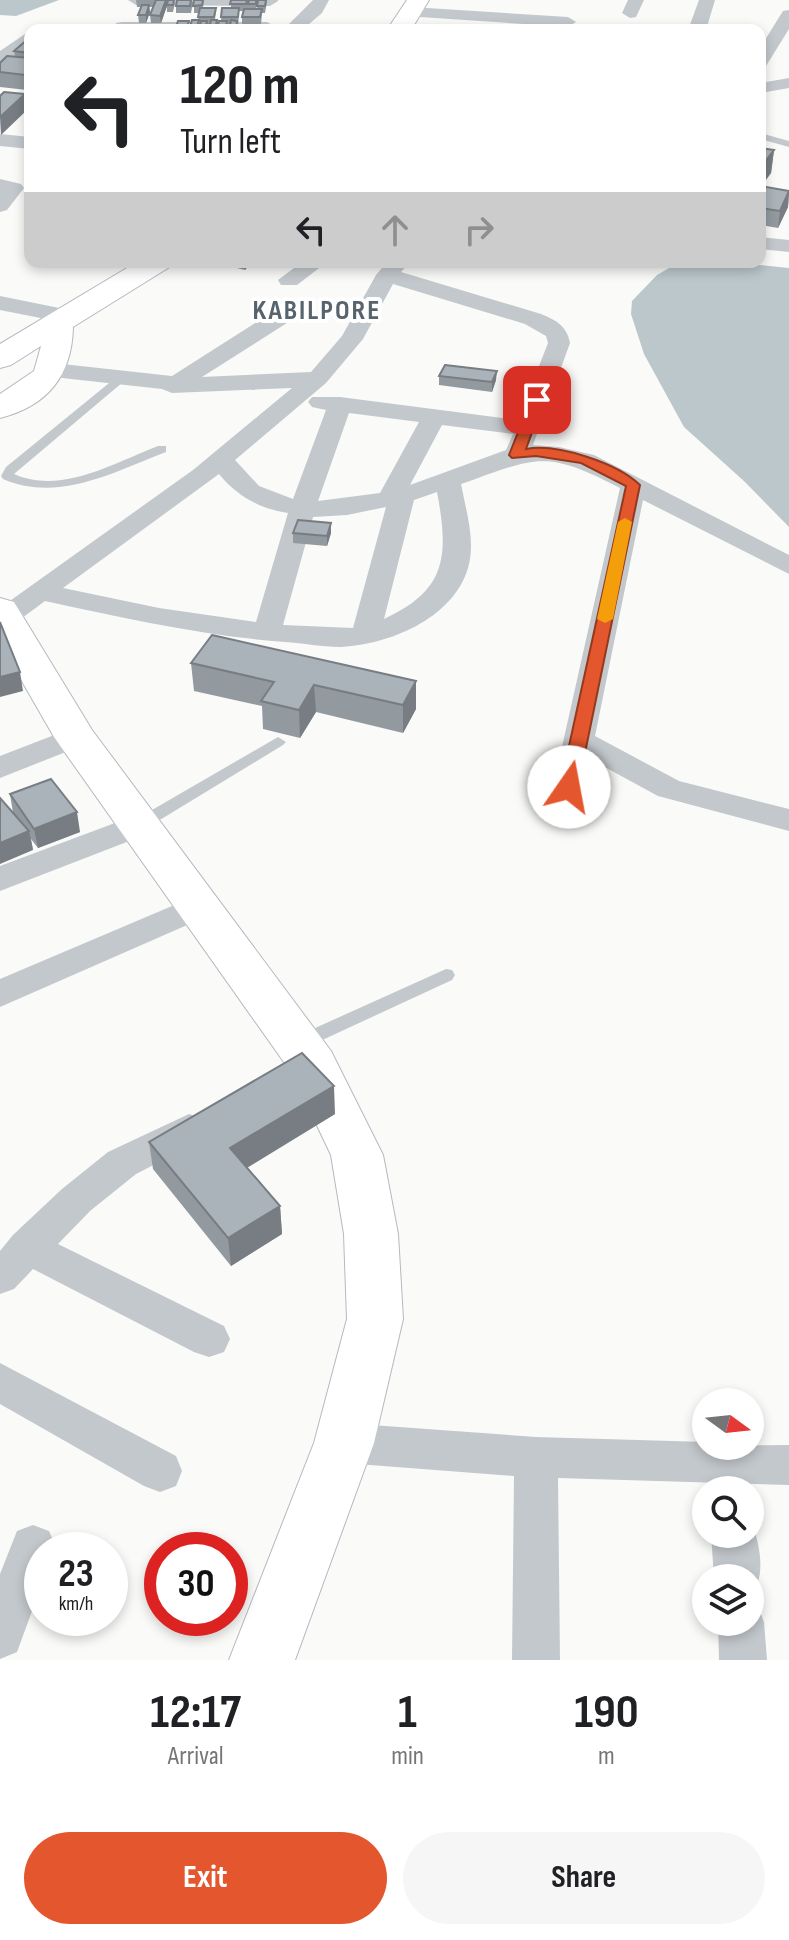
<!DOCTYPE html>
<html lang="en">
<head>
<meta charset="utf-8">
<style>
	:root { --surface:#fff; --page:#f6f6f6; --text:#202124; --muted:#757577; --accent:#e4572e }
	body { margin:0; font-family:"Sofia Sans Condensed",sans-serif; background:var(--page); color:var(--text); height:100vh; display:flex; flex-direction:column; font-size:30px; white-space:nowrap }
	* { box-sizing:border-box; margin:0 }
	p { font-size:26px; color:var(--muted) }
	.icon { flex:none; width:44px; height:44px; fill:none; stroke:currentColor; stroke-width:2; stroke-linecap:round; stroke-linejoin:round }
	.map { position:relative; height:1660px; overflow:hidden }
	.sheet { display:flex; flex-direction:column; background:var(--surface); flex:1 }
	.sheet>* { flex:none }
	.hud { position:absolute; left:24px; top:24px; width:742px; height:244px; border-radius:16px; box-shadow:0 4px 12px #0003; background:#fff; color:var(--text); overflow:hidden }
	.needle { width:52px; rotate:105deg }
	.fabs { position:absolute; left:692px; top:1388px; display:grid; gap:16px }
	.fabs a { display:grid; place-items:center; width:72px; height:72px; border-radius:50%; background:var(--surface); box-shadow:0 4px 12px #0003; font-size:40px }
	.speed { position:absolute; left:24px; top:1532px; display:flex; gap:16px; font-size:40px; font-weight:700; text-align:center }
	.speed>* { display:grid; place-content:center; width:104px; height:104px; border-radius:50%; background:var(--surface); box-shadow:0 4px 12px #0003; line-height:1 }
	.speed small { font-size:20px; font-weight:400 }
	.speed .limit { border:12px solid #d22; background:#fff; color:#111 }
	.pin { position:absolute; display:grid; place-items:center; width:68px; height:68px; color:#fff; margin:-34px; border-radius:16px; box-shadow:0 4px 12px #0006 }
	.me { position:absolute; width:88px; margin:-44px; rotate:12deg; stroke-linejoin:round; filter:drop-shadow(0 0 6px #0008) }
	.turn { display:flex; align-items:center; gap:28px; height:168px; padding:0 24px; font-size:36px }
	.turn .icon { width:104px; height:104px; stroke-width:2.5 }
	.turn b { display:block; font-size:56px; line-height:68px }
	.lanes { display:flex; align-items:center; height:76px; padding:0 24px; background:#0003; justify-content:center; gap:40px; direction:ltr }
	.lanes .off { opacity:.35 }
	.eta { display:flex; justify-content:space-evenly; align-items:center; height:136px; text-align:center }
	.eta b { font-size:48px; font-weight:700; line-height:56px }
	.button { display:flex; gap:16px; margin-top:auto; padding:16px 24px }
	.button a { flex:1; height:92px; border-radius:48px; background:var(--accent); color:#fff; font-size:32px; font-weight:700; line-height:92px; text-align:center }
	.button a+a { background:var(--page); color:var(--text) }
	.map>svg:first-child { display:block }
	.water { fill:#bbc7cb }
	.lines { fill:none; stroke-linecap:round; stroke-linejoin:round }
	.secondary-casing { stroke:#b3babf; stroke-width:2 }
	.lane { fill:#c3c8cc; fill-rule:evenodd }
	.street { fill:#c3c8cc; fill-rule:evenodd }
	.secondary { fill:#fff; fill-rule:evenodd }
	.wall { fill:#929a9f }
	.shaded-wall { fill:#777d82 }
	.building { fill:#aab3b9; stroke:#777d82; stroke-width:2 }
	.route { fill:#e4572e; stroke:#94391e; stroke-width:2 }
	.slow { fill:#f59e0b }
	.labels { text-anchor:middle; stroke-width:8; stroke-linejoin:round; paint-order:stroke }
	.far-district-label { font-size:28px; font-weight:bold; letter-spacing:2px; fill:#57646e; stroke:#fff }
</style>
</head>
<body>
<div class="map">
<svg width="789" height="1660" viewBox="0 0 789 1660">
	<rect width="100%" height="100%" fill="#fafaf8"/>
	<g class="water">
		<polygon points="0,0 59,0 16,16 0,15"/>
		<polygon points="688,262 731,262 789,268 789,527 745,482 684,427 644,354 631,314 632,301 657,275 676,264"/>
	</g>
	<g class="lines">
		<defs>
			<g id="secondary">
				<polygon points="407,0 429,0 411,30 387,30"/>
				<path d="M137 262H173L168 268 73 327C72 375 48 406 0 418V394L34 371 41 346 11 365 0 368V344Z"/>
				<polygon points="0,598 14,602 92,730 331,1051 383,1155 398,1234 403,1319 374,1443 295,1660 229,1660 314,1443 347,1319 344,1234 331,1155 293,1075 54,737 0,643"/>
			</g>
		</defs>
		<use href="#secondary" class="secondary-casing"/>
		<g class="lane">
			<polygon points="760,133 789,141 789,147 760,139"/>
			<path d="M119 375 123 376V382L14 474C61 495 114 463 158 446H166V452C114 472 58 503 3 479L1 476 6 467Z"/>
			<polygon points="278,737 286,742 283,745 145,829 133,829 131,825 133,821"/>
			<polygon points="446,969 452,970 455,975 452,980 305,1048 299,1050 293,1048 290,1043 293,1038"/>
		</g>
		<g class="street">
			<polygon points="128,0 278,0 278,1 270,6 136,5"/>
			<polygon points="313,0 329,0 322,13 302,30 283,30"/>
			<polygon points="628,0 644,0 636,17 630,18 622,13"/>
			<polygon points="699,0 715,0 706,30 688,30"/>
			<polygon points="411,7 568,17 576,22 568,27 405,16 403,12 405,8"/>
			<polygon points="789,10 789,29 766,66 760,67 760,48 783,11"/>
			<polygon points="122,22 267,22 276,27 273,30 116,30 116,23"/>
			<polygon points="25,34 30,35 30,44 6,64 0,65 0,51"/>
			<polygon points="789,78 789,88 760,93 760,83"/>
			<polygon points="0,134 30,137 30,149 0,146"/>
			<polygon points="0,179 21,184 24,188 7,210 0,212"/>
			<polygon points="760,237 789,240 789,252 760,249"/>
			<polygon points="302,262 327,262 297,285 281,285 278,280"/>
			<path d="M387 262H410L401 272 541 314C556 320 567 326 570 343L533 445 559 447 594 455 789 555V574L643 500 595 736 679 781 789 809V831L658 796 590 759 580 794 569 797 558 794 553 787 620 488C545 449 537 457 461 484 466 511 476 541 468 568 453 619 388 645 340 647 322 647 303 643 285 642 204 636 124 618 45 601L14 624 0 625V608L193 470 292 388 172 393 162 389 53 377 45 375 41 370 45 365 53 363 172 376 285 304 293 302 304 309 301 314 202 377 311 372 342 336 376 275ZM393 284 525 324 546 336 548 343 518 420 340 397H312L308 402 312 407 326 410 293 499 259 486 235 460 326 383 363 339ZM349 413 419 422 380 493 318 501ZM442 425 513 434 506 450 410 485ZM219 474C237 496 260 509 288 513L256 622 159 608 63 588ZM437 492C449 556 447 590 384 619L414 500ZM386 507 353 628 283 625 313 517 347 515Z"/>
			<polygon points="0,296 79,312 82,317 71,324 0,310"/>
			<polygon points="75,727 86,730 90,737 86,744 0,778 0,756"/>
			<polygon points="139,814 150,817 155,825 150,833 0,891 0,866"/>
			<polygon points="198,895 210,899 215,907 210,915 0,1007 0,979"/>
			<polygon points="189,1114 202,1118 208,1129 202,1140 136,1174 90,1211 58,1244 224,1326 230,1339 224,1352 209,1357 194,1352 33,1269 14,1289 0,1294 0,1251 13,1235 62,1189 108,1152"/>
			<polygon points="0,1363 176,1456 182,1471 176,1486 160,1492 144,1486 0,1404"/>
			<polygon points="344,1423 536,1437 706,1442 706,1446 789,1445 789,1485 558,1478 560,1660 512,1660 514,1476 344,1463 329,1457 322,1443 329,1429"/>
			<path d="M750 1519C759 1539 768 1578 750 1595V1578H714L711 1534H750Z"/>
			<polygon points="33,1525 49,1531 56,1547 55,1550 42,1550 42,1584 17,1652 0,1659 0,1574 17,1531"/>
			<polygon points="750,1602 758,1606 764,1622 767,1660 719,1660 718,1622 750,1622"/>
		</g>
		<use href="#secondary" class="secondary"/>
	</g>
	<g class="wall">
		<polygon points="136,0 156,0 175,3 173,12 167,12 167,6 161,23 151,23 150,15 153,7 149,7 150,12 146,23 139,23 138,15 141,7 137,7"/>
		<polygon points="194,0 204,0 203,8 216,8 215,20 217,20 218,26 219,21 221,21 222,8 231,8 231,0 258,0 256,9 257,9 258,0 267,0 267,2 265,13 262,13 261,25 242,25 242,17 243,11 239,11 238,30 229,30 230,25 228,25 227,30 209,30 210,25 208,25 207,30 199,30 200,25 199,25 199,30 189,30 192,20 198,20 199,13 194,13"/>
		<polygon points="193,2 191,13 176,13 176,6"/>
		<polygon points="30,39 30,95 28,95 27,90 0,87 0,63 15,57 14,51"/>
		<polygon points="760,148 774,150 771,173 761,186 789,191 788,207 778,228 760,225"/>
		<polygon points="213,262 251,262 245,270"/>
		<polygon points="439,376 496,380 492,392 439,385"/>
		<polygon points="293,533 331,533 327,546 293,543"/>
		<polygon points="212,635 416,709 403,733 316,712 300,738 263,729 262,706 194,691 191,663"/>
		<polygon points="10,794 80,832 38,848 31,839 33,850 13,813"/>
		<polygon points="335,1114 247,1168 280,1206 282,1234 231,1266 153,1169 149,1142"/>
	</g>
	<g class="shaded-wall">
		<polygon points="166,0 168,0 168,3 161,23 160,16"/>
		<polygon points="149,5 150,12 146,23 146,15"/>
		<polygon points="25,94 27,110 1,135 0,117"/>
		<polygon points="774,150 771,173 760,188 761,167"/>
		<polygon points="789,193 788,207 778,228 780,211"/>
		<polygon points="245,262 251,262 245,270"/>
		<polygon points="497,371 496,380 492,392 492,382"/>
		<polygon points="331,523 331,533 327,546 327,536"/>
		<polygon points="20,672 23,691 0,697 0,677"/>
		<polygon points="416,681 416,709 403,733 403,705"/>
		<polygon points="314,685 316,712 300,738 299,710"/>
		<polygon points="77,812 80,832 38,848 34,829"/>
		<polygon points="29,831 33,850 0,864 0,843"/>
		<polygon points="334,1086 335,1114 233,1176 230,1148"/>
		<polygon points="280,1206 282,1234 231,1266 228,1238"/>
	</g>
	<g class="building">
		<polygon points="156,0 166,0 160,16 150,15"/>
		<polygon points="168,0 174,0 173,5 167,5"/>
		<polygon points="177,0 191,0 190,6 176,6"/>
		<polygon points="194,0 203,0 202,5 193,6"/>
		<polygon points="231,0 247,0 246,4 230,4"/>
		<polygon points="249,0 256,0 256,4 248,4"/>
		<polygon points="258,0 266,0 265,6 257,6"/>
		<polygon points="142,5 149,5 146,15 138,15"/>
		<polygon points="200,8 216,8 214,17 198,17"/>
		<polygon points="222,8 239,8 238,17 221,17"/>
		<polygon points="244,9 262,9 260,17 242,17"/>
		<polygon points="192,20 199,20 196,30 189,30"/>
		<polygon points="211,20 217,20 215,30 209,30"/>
		<polygon points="231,20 237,21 236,30 229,30"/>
		<polygon points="178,21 189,21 186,30 175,30"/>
		<polygon points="201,21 207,21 205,30 199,30"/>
		<polygon points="219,21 227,21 225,30 216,30"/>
		<polygon points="28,39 30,39 30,53 14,51"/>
		<polygon points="7,56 30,58 30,70 25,75 0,72 0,63"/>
		<polygon points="4,92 25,94 0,117 0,96"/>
		<polygon points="760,148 774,150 761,167 760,167"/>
		<polygon points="760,186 789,191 780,211 760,208"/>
		<polygon points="445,365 497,371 492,382 439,376"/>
		<polygon points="298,520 331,523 327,536 293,533"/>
		<polygon points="0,622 20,672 0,677"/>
		<polygon points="212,635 416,681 403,705 314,685 299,710 261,701 274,682 191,663"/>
		<polygon points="51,779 77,812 34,829 10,794"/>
		<polygon points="0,798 29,831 0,843"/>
		<polygon points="302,1053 334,1086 230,1148 280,1206 228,1238 149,1142"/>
	</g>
	<path class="route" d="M537 396 544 400 526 449C557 443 617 463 640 485L578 787 569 793 560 787 626 486 581 463 536 456 512 458 509 455 531 400Z"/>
	<polygon class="slow" points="625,518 632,522 613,619 605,623 597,619 618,522"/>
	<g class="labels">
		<g class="far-district-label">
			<text x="317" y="319">KABILPORE</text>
		</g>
	</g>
</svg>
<div class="fabs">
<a><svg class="needle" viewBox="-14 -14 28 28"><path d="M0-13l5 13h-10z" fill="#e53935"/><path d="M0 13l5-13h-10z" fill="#757577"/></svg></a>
<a><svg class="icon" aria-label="search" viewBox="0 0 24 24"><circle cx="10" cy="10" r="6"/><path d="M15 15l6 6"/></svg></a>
<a><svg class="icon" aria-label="layers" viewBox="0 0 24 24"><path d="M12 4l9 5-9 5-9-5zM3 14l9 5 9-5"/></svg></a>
</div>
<div class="speed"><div>23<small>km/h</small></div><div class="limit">30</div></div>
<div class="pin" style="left:537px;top:400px;background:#d93025"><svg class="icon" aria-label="arrive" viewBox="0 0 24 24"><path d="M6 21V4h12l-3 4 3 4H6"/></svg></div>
<svg class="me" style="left:569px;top:787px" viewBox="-20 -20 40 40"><circle r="19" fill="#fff"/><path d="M0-13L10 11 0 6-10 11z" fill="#e4572e"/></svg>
<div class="hud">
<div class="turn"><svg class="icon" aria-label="left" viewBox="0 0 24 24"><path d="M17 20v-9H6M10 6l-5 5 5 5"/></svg><div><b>120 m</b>Turn left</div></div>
<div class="lanes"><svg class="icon" aria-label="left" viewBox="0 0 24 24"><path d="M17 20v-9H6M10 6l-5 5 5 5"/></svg><svg class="icon off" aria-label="ahead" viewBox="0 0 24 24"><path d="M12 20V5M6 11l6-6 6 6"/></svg><svg class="icon off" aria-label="right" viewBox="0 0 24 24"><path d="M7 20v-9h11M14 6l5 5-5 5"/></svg></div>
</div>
</div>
<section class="sheet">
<div class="eta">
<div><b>12:17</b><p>Arrival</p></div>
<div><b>1</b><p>min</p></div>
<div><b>190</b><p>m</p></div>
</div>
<div class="button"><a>Exit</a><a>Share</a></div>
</section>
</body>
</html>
